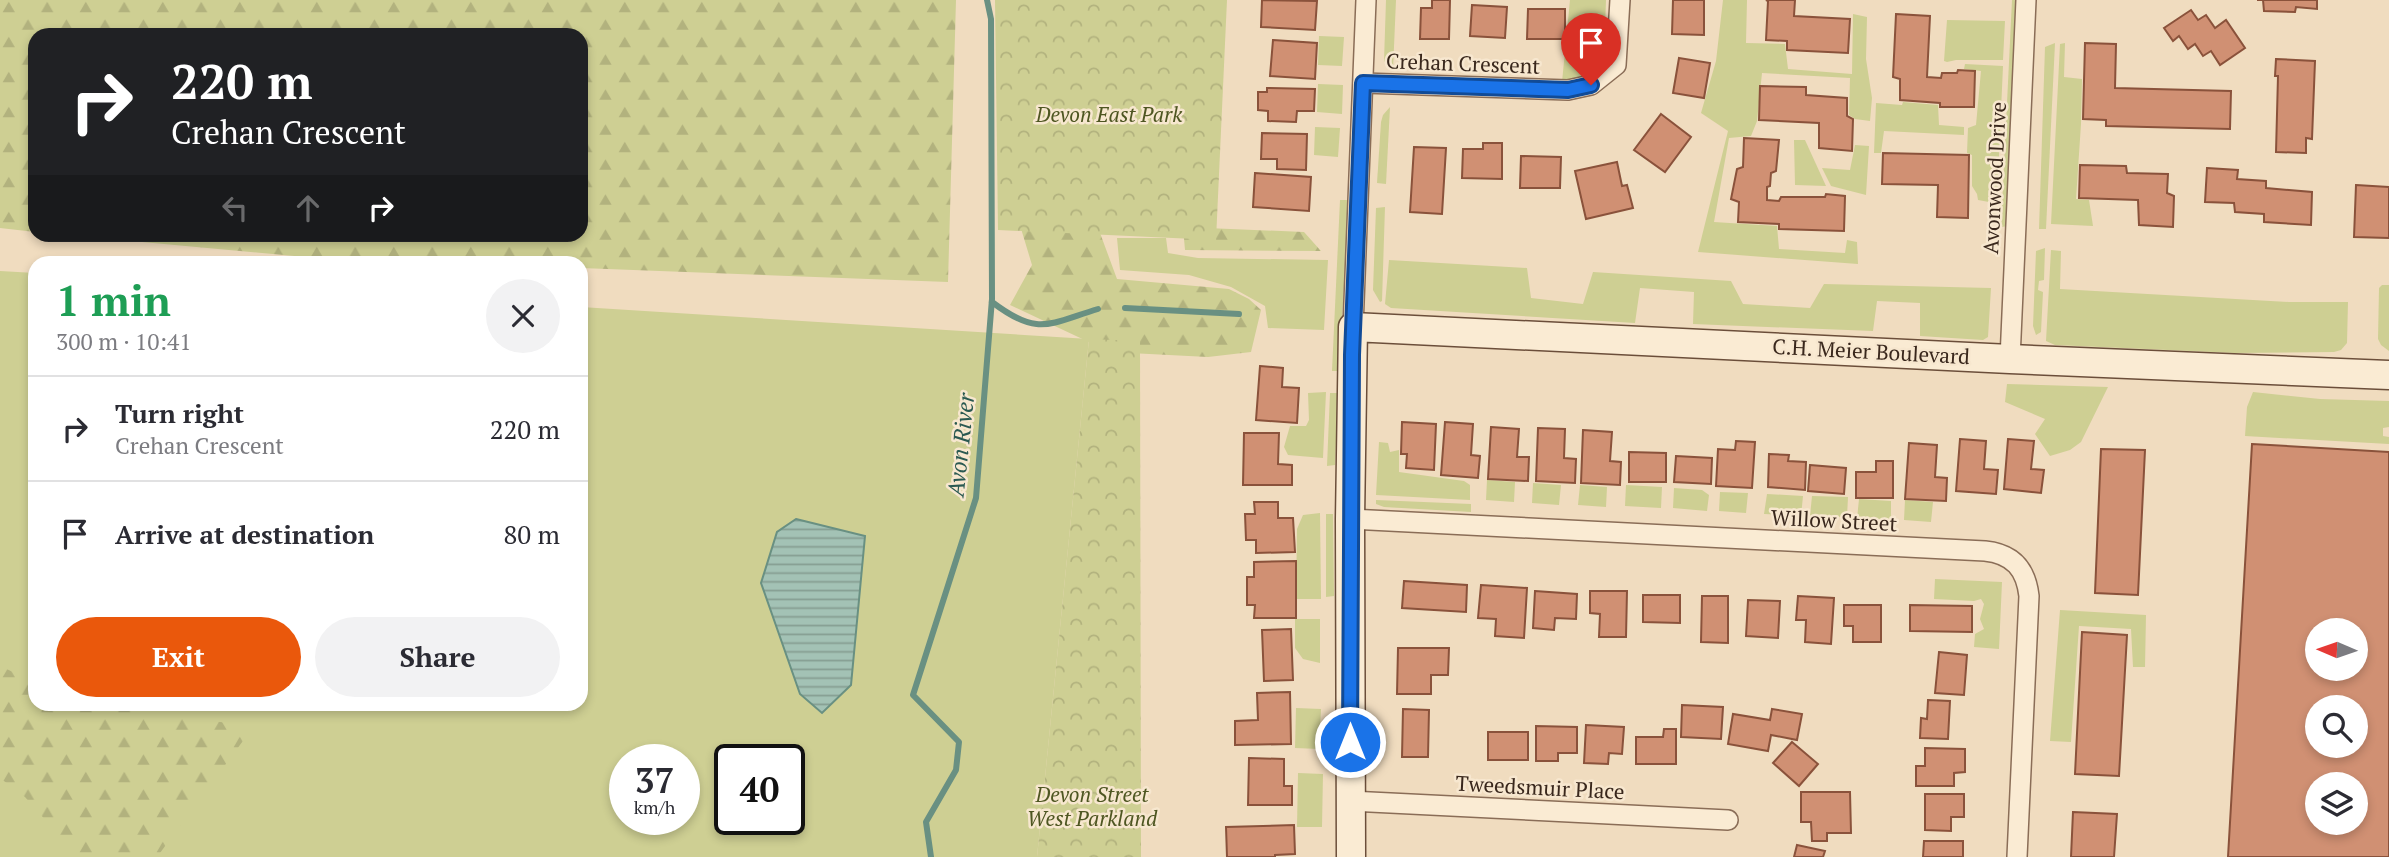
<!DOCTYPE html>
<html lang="en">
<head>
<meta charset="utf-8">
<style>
	:root { --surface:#fff; --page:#f2f2f3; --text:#2b2b33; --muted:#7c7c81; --line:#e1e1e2; --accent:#ea580c }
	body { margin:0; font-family:"PT Serif",serif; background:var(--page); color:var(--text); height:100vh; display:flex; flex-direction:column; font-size:26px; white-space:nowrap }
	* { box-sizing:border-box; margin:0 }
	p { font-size:23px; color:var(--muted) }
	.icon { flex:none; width:38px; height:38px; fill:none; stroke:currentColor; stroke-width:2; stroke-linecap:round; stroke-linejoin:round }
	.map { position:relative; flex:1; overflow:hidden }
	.details { position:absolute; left:28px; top:256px; width:560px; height:455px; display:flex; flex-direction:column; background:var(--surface); border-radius:21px; box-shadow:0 4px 10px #0003 }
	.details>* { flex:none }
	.top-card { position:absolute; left:28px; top:28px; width:560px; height:214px; border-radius:21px; box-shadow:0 4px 10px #0003; background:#202124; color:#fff; overflow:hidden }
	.needle { width:46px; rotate:272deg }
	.tools { position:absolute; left:2305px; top:618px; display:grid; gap:14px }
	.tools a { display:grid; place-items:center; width:63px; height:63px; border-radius:50%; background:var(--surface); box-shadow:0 4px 10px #0003; font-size:35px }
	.speed { position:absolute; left:609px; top:744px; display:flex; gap:14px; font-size:35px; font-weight:700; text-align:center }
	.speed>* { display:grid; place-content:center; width:91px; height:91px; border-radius:50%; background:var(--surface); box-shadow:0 4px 10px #0003; line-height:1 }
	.speed small { font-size:18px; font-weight:400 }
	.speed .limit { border:4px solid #111; border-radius:10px; background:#fff; color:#111 }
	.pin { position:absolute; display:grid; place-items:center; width:60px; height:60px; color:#fff; margin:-72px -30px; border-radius:50% 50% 50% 0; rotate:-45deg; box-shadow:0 0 7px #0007 }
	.pin .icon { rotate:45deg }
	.me { position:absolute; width:77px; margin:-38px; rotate:0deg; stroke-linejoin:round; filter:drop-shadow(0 0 5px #0008) }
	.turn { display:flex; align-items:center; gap:24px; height:147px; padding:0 28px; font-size:32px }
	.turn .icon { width:91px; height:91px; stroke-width:2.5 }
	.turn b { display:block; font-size:49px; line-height:60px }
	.lanes { display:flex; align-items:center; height:66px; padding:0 28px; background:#0003; justify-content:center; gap:35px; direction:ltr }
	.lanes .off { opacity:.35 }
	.round { display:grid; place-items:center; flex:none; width:74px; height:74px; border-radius:37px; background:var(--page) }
	.summary { display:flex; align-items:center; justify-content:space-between; height:119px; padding:0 28px }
	h1 { font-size:42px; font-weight:800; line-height:52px; color:#1e9e55 }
	.primary-button { display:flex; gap:14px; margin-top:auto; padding:14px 28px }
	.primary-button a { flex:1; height:80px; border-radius:42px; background:var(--accent); color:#fff; font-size:28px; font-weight:800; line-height:80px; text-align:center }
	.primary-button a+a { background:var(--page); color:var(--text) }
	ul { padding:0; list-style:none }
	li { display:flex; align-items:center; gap:21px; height:105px; padding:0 28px; border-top:2px solid var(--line) }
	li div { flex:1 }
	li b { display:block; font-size:26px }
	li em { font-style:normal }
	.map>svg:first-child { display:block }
	.grass { fill:#cecf93; fill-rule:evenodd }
	.forest { fill:url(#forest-firs) }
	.park { fill:url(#park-crowns) }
	.water { fill:url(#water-rules); stroke:#699082; stroke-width:2 }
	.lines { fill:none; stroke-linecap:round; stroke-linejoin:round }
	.stream { stroke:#699082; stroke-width:6 }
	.building { fill:#d09073; stroke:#8a523b; stroke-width:2; fill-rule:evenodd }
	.street-casing { stroke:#8a6d57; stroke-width:22 }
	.secondary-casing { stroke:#6b4e3a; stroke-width:31 }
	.street { stroke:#faebd3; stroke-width:19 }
	.secondary { stroke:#faebd3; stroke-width:28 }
	.route-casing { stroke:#114b97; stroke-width:18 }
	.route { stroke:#1a73e8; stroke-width:12 }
	.labels { text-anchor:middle; stroke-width:5; stroke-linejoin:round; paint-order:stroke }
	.street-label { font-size:21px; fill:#39271c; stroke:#f7e7cf }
	.park-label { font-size:21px; font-style:italic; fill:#4e5621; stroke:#f7e7cf }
	.water-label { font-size:23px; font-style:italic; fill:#2a5951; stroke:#f7e7cf }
</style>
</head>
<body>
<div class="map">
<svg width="2389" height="857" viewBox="0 0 2389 857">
	<defs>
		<pattern id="forest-firs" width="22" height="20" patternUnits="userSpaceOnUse" patternTransform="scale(1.75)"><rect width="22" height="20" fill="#cecf93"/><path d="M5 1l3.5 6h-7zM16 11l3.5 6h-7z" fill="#b2b27e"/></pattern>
		<pattern id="park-crowns" width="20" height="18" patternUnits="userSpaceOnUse" patternTransform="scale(1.75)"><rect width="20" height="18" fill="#cecf93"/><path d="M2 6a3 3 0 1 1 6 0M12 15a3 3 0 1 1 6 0" fill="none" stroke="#b2b27e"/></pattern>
		<pattern id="water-rules" width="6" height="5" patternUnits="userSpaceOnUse" patternTransform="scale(1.75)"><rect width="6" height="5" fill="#a3c2b5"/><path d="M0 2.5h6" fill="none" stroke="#869e92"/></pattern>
	</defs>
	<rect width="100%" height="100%" fill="#f0dcbf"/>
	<g class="grass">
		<polygon points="1386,0 1396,0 1393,70 1384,61"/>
		<polygon points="1570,0 1606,0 1604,58 1591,77 1562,82"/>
		<polygon points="1723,0 1747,0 1746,43 1785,44 1788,69 1852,74 1853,14 1867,17 1866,59 1872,98 1870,121 1855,119 1849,115 1850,78 1762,73 1757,121 1751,136 1729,138 1714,222 1777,226 1779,249 1845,253 1847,240 1857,242 1858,264 1698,252 1728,131 1701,113 1716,61"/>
		<polygon points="2012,0 2017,0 2009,226 2001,227"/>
		<polygon points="1947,20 2005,21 2003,60 1956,60 1947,62 1944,61"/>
		<polygon points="1319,36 1344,37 1342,66 1318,65"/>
		<polygon points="2055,43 2046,229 2039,229 2045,47"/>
		<polygon points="2065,43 2064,77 2082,79 2081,124 2076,199 2089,200 2093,226 2051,224 2060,44"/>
		<polygon points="1965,64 2003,66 1996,222 1989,221 1989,202 1978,200 1977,194 1972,186 1972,155 1967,153 1968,128 1976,125 1981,71 1964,69"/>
		<polygon points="1318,84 1343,85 1342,114 1317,112"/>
		<polygon points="1903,102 1938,105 1939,125 1964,127 1964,135 1884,131 1881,153 1874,153 1876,103 1902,105"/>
		<polygon points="1390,107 1386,184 1377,183 1381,122 1383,115"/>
		<polygon points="1315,127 1340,128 1338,157 1314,155"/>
		<polygon points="1794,140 1805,140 1826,186 1795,185"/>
		<polygon points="1855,145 1869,146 1866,195 1831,186 1822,168 1850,170"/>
		<polygon points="1340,200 1349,200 1339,371 1332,371"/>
		<polygon points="1385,207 1382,301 1380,302 1373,290 1376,208"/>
		<polygon points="1117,238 1166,238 1168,253 1198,258 1328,260 1324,330 1268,328 1265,306 1231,287 1189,275 1120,270"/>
		<polygon points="2045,248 2044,280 2039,281 2038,290 2043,292 2041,332 2036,335 2033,326 2036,251"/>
		<polygon points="2051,250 2061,251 2060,289 2289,302 2348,302 2347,343 2341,350 2334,352 2235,353 2055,345 2046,341"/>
		<polygon points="1389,260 1527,268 1531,298 1583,304 1593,272 1731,281 1743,304 1810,308 1824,284 1991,288 1988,337 1983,340 1920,336 1920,303 1877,301 1873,331 1693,324 1694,292 1640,288 1635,323 1391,308 1385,304"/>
		<path d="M0 271 35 273V704H581V307L1089 339 1037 857H0ZM625 760H684V819H625ZM730 760H789V819H730Z"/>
		<polygon points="2382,285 2389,285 2389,351 2381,345 2378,339 2379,288"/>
		<polygon points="2007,384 2108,387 2081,442 2070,450 2050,456 2035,434 2045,419 2005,402"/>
		<polygon points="1326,392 1323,458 1288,455 1284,447 1290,426 1306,426 1309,420 1308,393"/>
		<polygon points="2253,392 2320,399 2389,401 2389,427 2383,428 2383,436 2389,437 2389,444 2245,436 2247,407"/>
		<polygon points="1330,393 1338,393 1335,465 1327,466"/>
		<polygon points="1379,442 1388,443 1390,452 1399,450 1399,472 1464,481 1470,485 1470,500 1376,495"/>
		<polygon points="1487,480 1515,482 1514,502 1486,500"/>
		<polygon points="1533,483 1561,485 1559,505 1532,503"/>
		<polygon points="1580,485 1607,487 1606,507 1578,505"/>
		<polygon points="1626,485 1662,487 1661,508 1625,506"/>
		<polygon points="1674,488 1702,490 1709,495 1707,511 1673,508"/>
		<polygon points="1720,492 1748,493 1746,513 1719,511"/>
		<polygon points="1767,494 1803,496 1801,516 1764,514"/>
		<polygon points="1812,496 1848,497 1847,517 1810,516"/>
		<polygon points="1859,499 1891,501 1891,520 1857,519"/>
		<polygon points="1376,500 1471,504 1471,512 1384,507 1376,504"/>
		<polygon points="1905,500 1933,502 1931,522 1904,520"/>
		<polygon points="1320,513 1321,599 1296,599 1297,529 1303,515"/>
		<polygon points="1326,514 1333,514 1334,596 1326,597"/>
		<polygon points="1935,579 2002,582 1999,649 1974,647 1975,634 1984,629 1980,619 1984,604 1981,599 1974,601 1934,599"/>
		<polygon points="2060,610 2146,615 2145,667 2133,667 2131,629 2079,626 2071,742 2050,741"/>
		<polygon points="1295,619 1320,619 1320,663 1303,659 1295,648"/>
		<polygon points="1296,708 1321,709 1319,749 1295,748"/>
		<polygon points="1298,773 1323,774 1322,827 1297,827"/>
	</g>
	<g class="forest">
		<polygon points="0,0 956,0 948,282 581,268 581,262 429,262 327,259 66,235 581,234 581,35 35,35 35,232 0,228"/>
		<polygon points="1013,202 1093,214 1117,279 1229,289 1249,299 1261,310 1251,352 1208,357 1110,352 1010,305 1032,265"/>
		<polygon points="1183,227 1304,232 1321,251 1185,250"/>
		<polygon points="0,666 13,672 35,666 35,704 156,704 152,714 254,726 157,857 78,857 25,797 0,778"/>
	</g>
	<g class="park">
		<polygon points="995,0 1227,0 1216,240 998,230"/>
		<polygon points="1089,339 1140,341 1141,857 1037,857"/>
	</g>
	<polygon class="water" points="796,519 865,536 851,685 822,713 800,694 761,583 777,532"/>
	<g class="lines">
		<g class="stream">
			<path d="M992 302C1038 337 1048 324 1098 309"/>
			<polyline points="1125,308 1239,314"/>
			<polyline points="931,857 926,822 956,770 959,742 913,695 976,498 992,299 991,19 987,0"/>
		</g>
	</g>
	<g class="building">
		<polygon points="1262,0 1317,1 1315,30 1261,27"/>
		<polygon points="1432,0 1450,0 1449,39 1420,39 1421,8 1432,8"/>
		<polygon points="1673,0 1704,0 1704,35 1672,34"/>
		<polygon points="1766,0 1795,0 1794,16 1850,19 1848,53 1787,50 1787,41 1766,40 1768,1"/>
		<polygon points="2257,0 2317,0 2317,9 2296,7 2295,12 2264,11 2263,0"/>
		<polygon points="1472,5 1507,7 1505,38 1470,36"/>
		<polygon points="1528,9 1565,9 1565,39 1527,39"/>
		<polygon points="2191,10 2198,20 2206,15 2215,28 2226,20 2245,48 2220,65 2211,51 2203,56 2195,44 2188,49 2179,36 2173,41 2164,28"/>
		<polygon points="1896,14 1930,16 1927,77 1941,78 1942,73 1957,73 1958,70 1975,71 1974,107 1940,107 1940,103 1900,100 1900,79 1893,77"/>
		<polygon points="1273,40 1317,43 1315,79 1270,76"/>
		<polygon points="2085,43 2116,44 2115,88 2231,91 2230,129 2106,126 2106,120 2083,119"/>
		<polygon points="1679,58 1710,63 1704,98 1673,93"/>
		<polygon points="2276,59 2315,61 2312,139 2306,138 2306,153 2276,152 2278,76 2275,76"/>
		<polygon points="1760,86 1806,87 1806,95 1847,98 1847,116 1853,119 1852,151 1819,148 1819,123 1759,120"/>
		<polygon points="1267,88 1315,89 1314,111 1297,111 1296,122 1268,121 1268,111 1258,110 1258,92 1267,92"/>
		<polygon points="1661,114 1691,137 1665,172 1634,150"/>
		<polygon points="1262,133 1307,134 1306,170 1277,169 1277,159 1261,159"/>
		<polygon points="1744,138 1779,140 1776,171 1771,173 1770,186 1767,187 1767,200 1779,201 1781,197 1825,197 1826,194 1845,196 1844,231 1779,229 1779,224 1738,222 1739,202 1731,199 1737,169 1743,167"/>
		<polygon points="1483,143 1502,143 1502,179 1462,178 1463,149 1483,149"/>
		<polygon points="1414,147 1446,148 1442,214 1410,212"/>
		<polygon points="1883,153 1969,155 1968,218 1937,217 1938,185 1882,184"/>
		<polygon points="1521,156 1561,157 1560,188 1520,188"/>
		<polygon points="1617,162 1622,186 1627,185 1633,208 1586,219 1575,171"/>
		<polygon points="2080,165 2126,166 2127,173 2168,174 2167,193 2174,196 2173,227 2139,225 2138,200 2079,198"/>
		<polygon points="2207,168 2238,170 2237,179 2266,181 2266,188 2312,192 2311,225 2264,222 2264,214 2235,212 2234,203 2205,202"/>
		<polygon points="1255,173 1311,177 1309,211 1253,207"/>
		<polygon points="2356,185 2389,187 2389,238 2354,237"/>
		<polygon points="1260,366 1283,368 1282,387 1299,388 1297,423 1256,420"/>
		<polygon points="1402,422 1436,424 1434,470 1406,468 1407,454 1401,454"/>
		<polygon points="1445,422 1473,424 1471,455 1480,456 1478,478 1441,475"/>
		<polygon points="1491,427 1519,429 1517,457 1529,457 1528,481 1488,479"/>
		<polygon points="1538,428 1565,429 1564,458 1576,459 1575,483 1536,481"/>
		<polygon points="1583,430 1612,432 1610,461 1621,462 1620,485 1581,483"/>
		<polygon points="1244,433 1279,433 1278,464 1292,465 1292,485 1243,485"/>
		<polygon points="1960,439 1986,441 1984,469 1998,470 1996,494 1956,491"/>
		<polygon points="2008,439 2034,441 2031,469 2044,470 2041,493 2004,489"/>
		<polygon points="1736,441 1755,442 1752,488 1716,486 1718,449 1735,450"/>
		<polygon points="1909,443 1937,445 1935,477 1947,478 1946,501 1905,499"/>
		<path d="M2252 444 2389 452V857H2228ZM2317 630H2356V668H2317ZM2317 707H2356V746H2317ZM2317 784H2356V822H2317Z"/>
		<polygon points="2101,449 2145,450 2138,595 2095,593"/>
		<polygon points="1629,452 1666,453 1666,482 1629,482"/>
		<polygon points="1769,454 1789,455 1788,461 1806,462 1805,490 1768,487"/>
		<polygon points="1676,456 1712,458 1711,484 1674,482"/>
		<polygon points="1876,461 1893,461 1893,498 1856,498 1856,472 1876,472"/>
		<polygon points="1810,465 1846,468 1844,494 1808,491"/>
		<polygon points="1254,502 1278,502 1278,518 1293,518 1295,552 1256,553 1256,540 1246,540 1245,514 1255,514"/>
		<polygon points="1296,561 1296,618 1254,618 1255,605 1247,605 1247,577 1254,577 1254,562"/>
		<polygon points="1404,581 1467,585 1466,612 1402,608"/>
		<polygon points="1481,585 1527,588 1524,638 1495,636 1496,619 1478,618"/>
		<polygon points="1535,591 1577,594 1576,619 1555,618 1554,630 1533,628"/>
		<polygon points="1590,591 1627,591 1626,637 1599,637 1600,614 1590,613"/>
		<polygon points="1643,595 1680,595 1680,623 1643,622"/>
		<polygon points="1702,596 1728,596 1728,643 1701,642"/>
		<polygon points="1798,596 1834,598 1831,644 1805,642 1806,620 1796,620"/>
		<polygon points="1748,600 1780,601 1778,638 1746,636"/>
		<polygon points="1844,605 1881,605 1881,642 1853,642 1853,626 1844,626"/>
		<polygon points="1910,605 1972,606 1972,632 1910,631"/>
		<polygon points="1291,629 1293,680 1264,681 1262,630"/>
		<polygon points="2082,632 2127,635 2119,776 2075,774"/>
		<polygon points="1398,648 1449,648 1448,675 1431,675 1431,694 1397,694"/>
		<polygon points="1939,652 1967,655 1964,695 1935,693"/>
		<polygon points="1290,692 1291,744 1235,745 1235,721 1258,720 1257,693"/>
		<polygon points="1928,700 1950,701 1948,739 1920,738 1921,718 1927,719"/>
		<polygon points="1682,705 1723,707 1721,739 1681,737"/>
		<polygon points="1403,709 1429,710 1428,757 1402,757"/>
		<polygon points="1772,709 1802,714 1797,740 1771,735 1768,751 1728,744 1733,714 1770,720"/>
		<polygon points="1586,725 1624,727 1622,754 1609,753 1608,764 1584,763"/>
		<polygon points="1536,726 1577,727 1577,753 1558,753 1558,761 1536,761"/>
		<polygon points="1664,729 1676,729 1676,764 1636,764 1636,737 1663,737"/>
		<rect x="1488" y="732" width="40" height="28"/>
		<polygon points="1792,742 1818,764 1799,786 1773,763"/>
		<polygon points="1925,748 1965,749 1965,772 1954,773 1954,786 1916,786 1916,766 1925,766"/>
		<polygon points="1249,758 1284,759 1284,786 1292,786 1292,805 1248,805"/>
		<polygon points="1801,792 1850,792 1851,833 1827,833 1827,841 1812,841 1811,822 1801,822"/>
		<polygon points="1925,794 1964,794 1964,817 1951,817 1951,831 1925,830"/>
		<polygon points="2073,812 2117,814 2114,857 2071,857"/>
		<polygon points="1294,825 1295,854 1275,855 1275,857 1227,857 1226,827"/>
		<polygon points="1924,841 1963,841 1963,857 1923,857"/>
		<polygon points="1797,845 1825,851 1823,857 1794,857"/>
	</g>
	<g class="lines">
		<defs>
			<g id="street">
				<polyline points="1363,83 1568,90 1591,85 1616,65 1620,0"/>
				<polyline points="1353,327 1366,0"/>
				<polyline points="2010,359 2026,0"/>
				<path d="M1350 519 1985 551C2014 554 2026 570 2029 596L2017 857"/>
				<polyline points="1350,801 1728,820"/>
			</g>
			<polyline id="secondary" points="1351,857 1350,519 1353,327 2010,359 2389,375"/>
		</defs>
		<use href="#street" class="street-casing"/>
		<use href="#secondary" class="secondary-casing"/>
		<use href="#street" class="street"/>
		<use href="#secondary" class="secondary"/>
	</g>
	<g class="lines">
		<defs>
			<polyline id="route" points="1350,742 1352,355 1363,83 1568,90 1591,85"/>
		</defs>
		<use href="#route" class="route-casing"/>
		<use href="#route" class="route"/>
	</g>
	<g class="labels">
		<g class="street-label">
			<text transform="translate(1463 64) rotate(2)" y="7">Crehan Crescent</text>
			<text transform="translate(1995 178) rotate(-87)" y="7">Avonwood Drive</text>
			<text transform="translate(1871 352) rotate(3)" y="7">C.H. Meier Boulevard</text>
			<text transform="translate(1834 521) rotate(3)" y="7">Willow Street</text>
			<text transform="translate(1540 788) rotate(3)" y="7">Tweedsmuir Place</text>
		</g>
		<g class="park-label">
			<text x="1109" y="122">Devon East Park</text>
			<text x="1092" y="802">Devon Street<tspan x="1092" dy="24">West Parkland</tspan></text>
		</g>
		<g class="water-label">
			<text transform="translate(961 445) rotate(-84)" y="8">Avon River</text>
		</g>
	</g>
</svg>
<div class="tools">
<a><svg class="needle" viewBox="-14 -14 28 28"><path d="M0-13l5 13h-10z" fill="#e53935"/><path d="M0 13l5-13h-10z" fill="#7c7c81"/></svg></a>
<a><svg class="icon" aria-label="search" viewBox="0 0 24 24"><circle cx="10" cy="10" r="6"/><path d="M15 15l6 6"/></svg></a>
<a><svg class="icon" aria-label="layers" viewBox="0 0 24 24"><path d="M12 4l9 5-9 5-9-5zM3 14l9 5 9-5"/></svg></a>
</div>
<div class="speed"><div>37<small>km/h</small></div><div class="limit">40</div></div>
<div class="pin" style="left:1591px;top:85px;background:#d93025"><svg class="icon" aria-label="arrive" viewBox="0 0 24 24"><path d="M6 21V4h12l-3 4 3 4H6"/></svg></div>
<svg class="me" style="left:1350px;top:742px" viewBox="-20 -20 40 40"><circle r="17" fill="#1a73e8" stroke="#fff" stroke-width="3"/><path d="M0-11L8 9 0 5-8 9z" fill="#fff"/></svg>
<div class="top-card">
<div class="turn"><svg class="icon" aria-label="right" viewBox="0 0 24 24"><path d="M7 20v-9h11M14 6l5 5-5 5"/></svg><div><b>220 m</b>Crehan Crescent</div></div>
<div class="lanes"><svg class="icon off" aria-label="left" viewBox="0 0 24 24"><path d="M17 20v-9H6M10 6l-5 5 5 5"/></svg><svg class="icon off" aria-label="ahead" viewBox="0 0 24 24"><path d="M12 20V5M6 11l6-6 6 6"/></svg><svg class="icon" aria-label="right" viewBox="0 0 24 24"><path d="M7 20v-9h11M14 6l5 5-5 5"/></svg></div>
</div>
<section class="details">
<div class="summary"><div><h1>1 min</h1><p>300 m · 10:41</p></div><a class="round"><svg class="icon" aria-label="close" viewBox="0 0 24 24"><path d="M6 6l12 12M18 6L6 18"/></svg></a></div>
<ul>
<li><svg class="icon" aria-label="right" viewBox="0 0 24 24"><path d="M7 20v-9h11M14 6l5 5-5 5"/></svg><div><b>Turn right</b><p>Crehan Crescent</p></div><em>220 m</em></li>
<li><svg class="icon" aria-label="arrive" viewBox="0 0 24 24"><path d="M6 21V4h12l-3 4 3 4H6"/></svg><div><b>Arrive at destination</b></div><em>80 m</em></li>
</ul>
<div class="primary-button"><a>Exit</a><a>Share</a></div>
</section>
</div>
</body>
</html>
